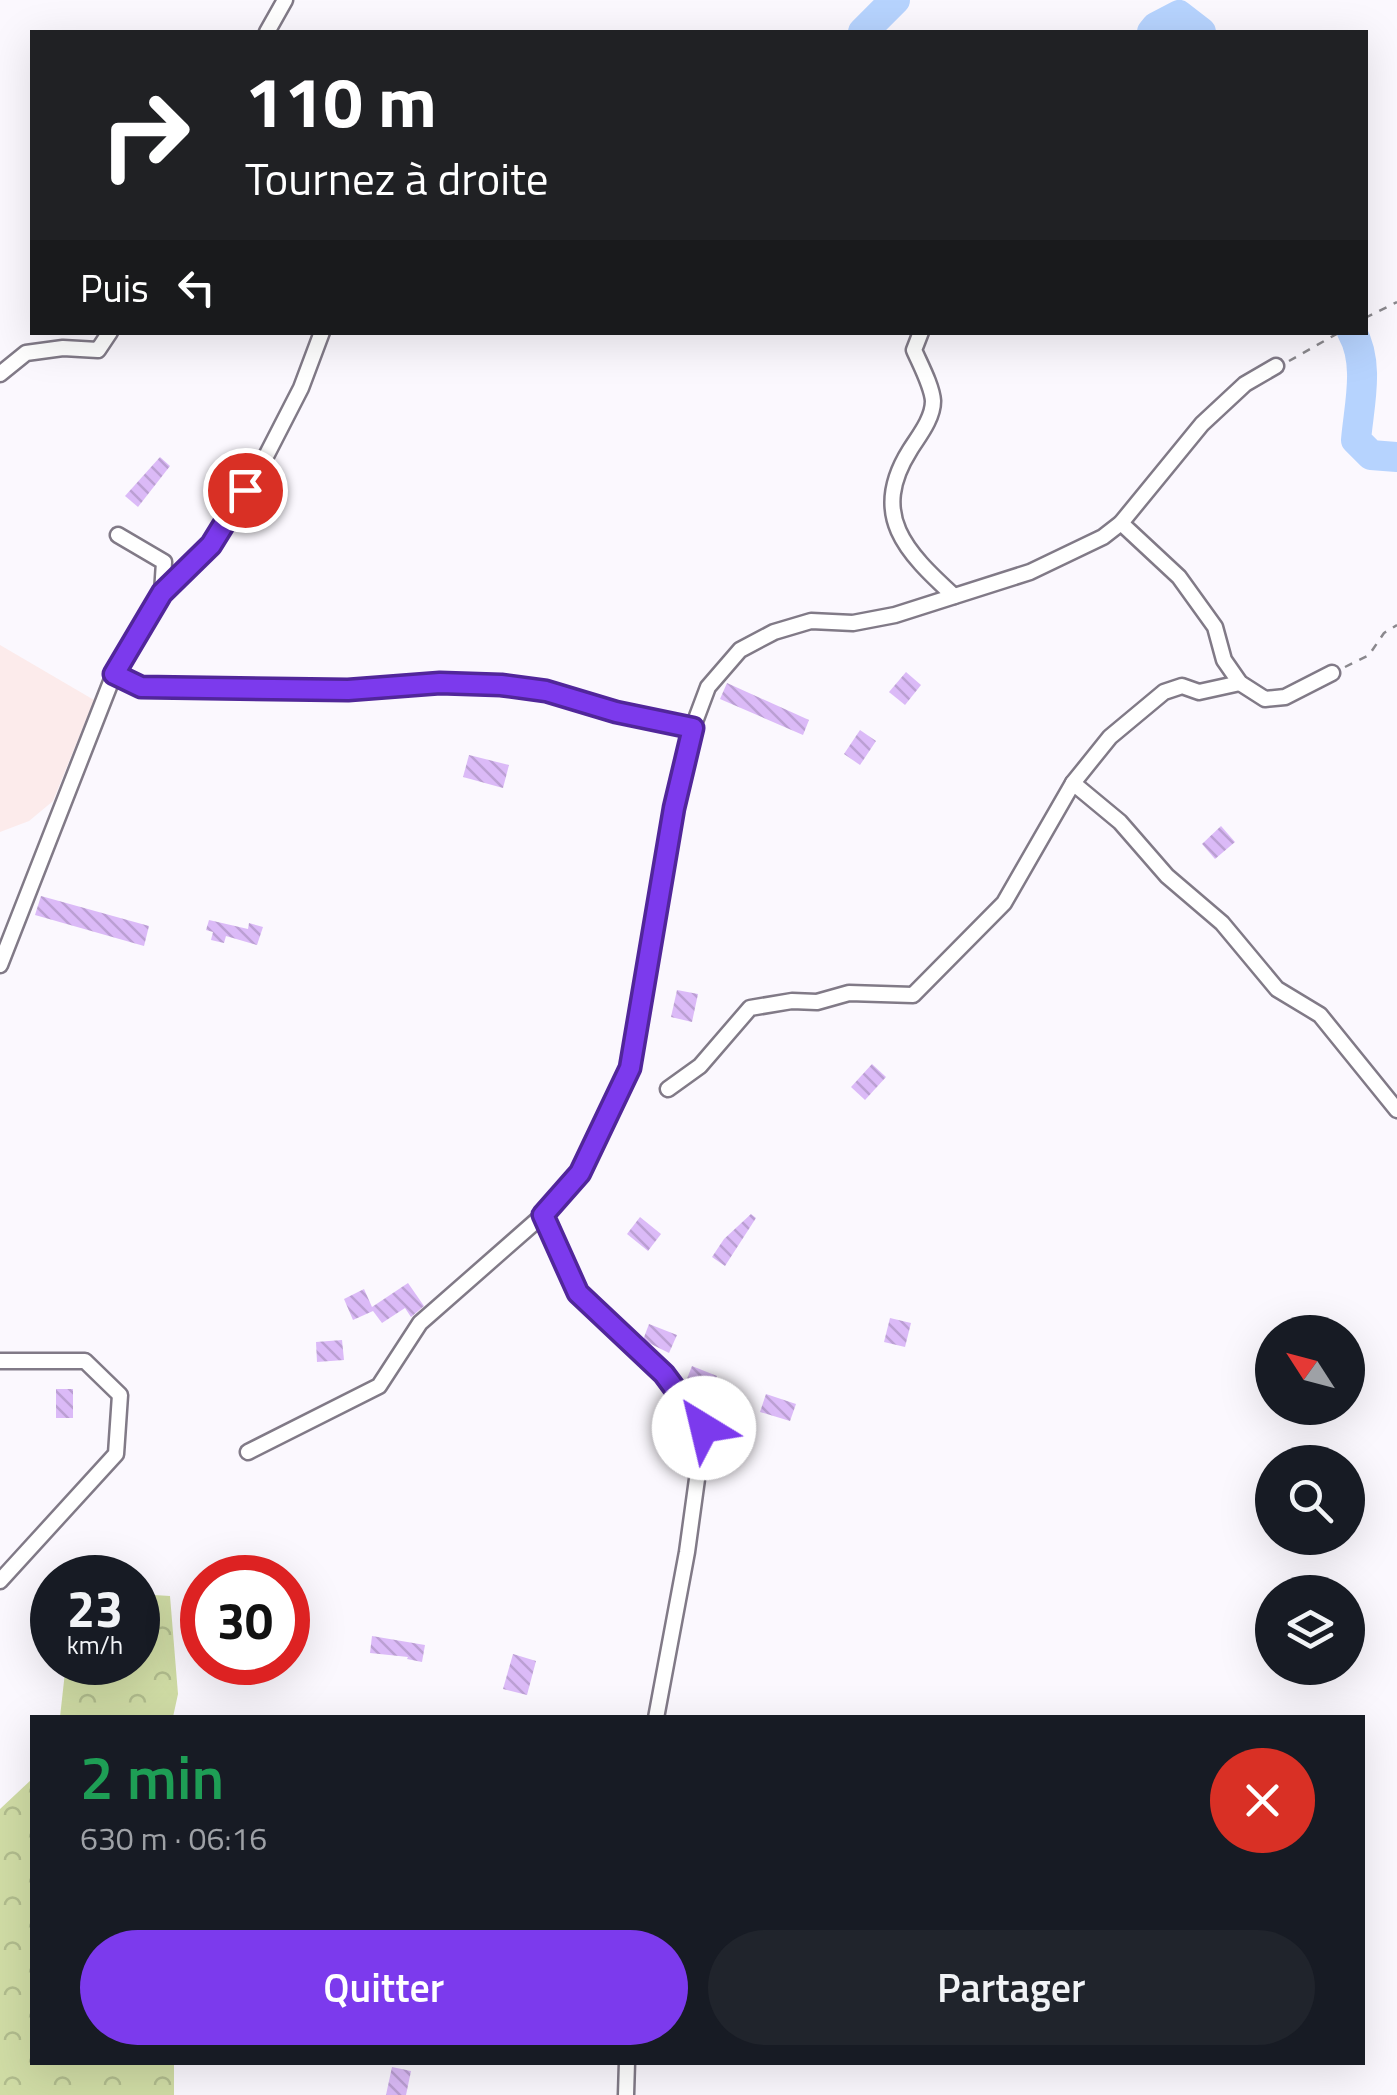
<!DOCTYPE html>
<html lang="fr">
<head>
<meta charset="utf-8">
<style>
	:root { --surface:#171b24; --page:#20242c; --text:#f1f3f6; --muted:#9ea1a6; --accent:#7c3aed }
	body { margin:0; font-family:"Titillium Web",sans-serif; background:var(--page); color:var(--text); height:100vh; display:flex; flex-direction:column; font-size:38px; white-space:nowrap }
	* { box-sizing:border-box; margin:0 }
	p { font-size:32px; color:var(--muted) }
	.icon { flex:none; width:55px; height:55px; fill:none; stroke:currentColor; stroke-width:2; stroke-linecap:round; stroke-linejoin:round }
	.map { position:relative; flex:1; overflow:hidden }
	.sheet { position:absolute; left:30px; top:1715px; width:1335px; height:350px; display:flex; flex-direction:column; background:var(--surface); border-radius:0px; box-shadow:0 10px 40px #0002 }
	.sheet>* { flex:none }
	.top-card { position:absolute; left:30px; top:30px; width:1338px; height:305px; border-radius:0px; box-shadow:0 10px 40px #0002; background:#202124; color:#fff; overflow:hidden }
	.needle { width:65px; rotate:306deg }
	.controls { position:absolute; left:1255px; top:1315px; display:grid; gap:20px }
	.controls a { display:grid; place-items:center; width:110px; height:110px; border-radius:50%; background:var(--surface); box-shadow:0 10px 40px #0002; font-size:50px }
	.speed { position:absolute; left:30px; top:1555px; display:flex; gap:20px; font-size:50px; font-weight:700; text-align:center }
	.speed>* { display:grid; place-content:center; width:130px; height:130px; border-radius:50%; background:var(--surface); box-shadow:0 10px 40px #0002; line-height:1 }
	.speed small { font-size:25px; font-weight:400 }
	.speed .limit { border:15px solid #d22; background:#fff; color:#111 }
	.pin { position:absolute; display:grid; place-items:center; width:85px; height:85px; color:#fff; margin:-42px; border:5px solid #fff; border-radius:50%; box-shadow:0 2px 10px #0007 }
	.me { position:absolute; width:110px; margin:-55px; rotate:324deg; stroke-linejoin:round; filter:drop-shadow(0 0 8px #0008) }
	.turn { display:flex; align-items:center; gap:35px; height:210px; padding:0 50px; font-size:45px }
	.turn .icon { width:130px; height:130px; stroke-width:2.5 }
	.turn b { display:block; font-size:70px; line-height:85px }
	.then { display:flex; align-items:center; height:95px; padding:0 50px; background:#0003; gap:20px; font-size:38px }
	.round { display:grid; place-items:center; flex:none; width:105px; height:105px; border-radius:52px; background:var(--page) }
	.overview { display:flex; align-items:center; justify-content:space-between; height:170px; padding:0 50px }
	h1 { font-size:60px; font-weight:600; line-height:75px; color:#1e9e55 }
	.action { display:flex; gap:20px; margin-top:auto; padding:20px 50px }
	.action a { flex:1; height:115px; border-radius:60px; background:var(--accent); color:#fff; font-size:40px; font-weight:600; line-height:115px; text-align:center }
	.action a+a { background:var(--page); color:var(--text) }
	.map>svg:first-child { display:block }
	.education { fill:#fcebeb }
	.forest { fill:url(#forest-crowns) }
	.lines { fill:none; stroke-linecap:round; stroke-linejoin:round }
	.river { stroke:#b6d3fe; stroke-width:30 }
	.building { fill:url(#building-back-hatch) }
	.minor-casing { stroke:#817a87; stroke-width:19 }
	.path { stroke:#8a888d; stroke-width:2.5; stroke-dasharray:8 8; stroke-linecap:butt }
	.minor { stroke:#fff; stroke-width:14 }
	.route-casing { stroke:#51269a; stroke-width:25 }
	.route { stroke:#7c3aed; stroke-width:18 }
</style>
</head>
<body>
<div class="map">
<svg width="1397" height="2095" viewBox="0 0 1397 2095">
	<defs>
		<pattern id="forest-crowns" width="20" height="18" patternUnits="userSpaceOnUse" patternTransform="scale(2.5)"><rect width="20" height="18" fill="#d0dca5"/><path d="M2 6a3 3 0 1 1 6 0M12 15a3 3 0 1 1 6 0" fill="none" stroke="#b1bc8d"/></pattern>
		<pattern id="building-back-hatch" width="6" height="6" patternUnits="userSpaceOnUse" patternTransform="scale(2.5)"><rect width="6" height="6" fill="#dbbaf7"/><path d="M-1 5l2 2M0 0l6 6M5-1l2 2" fill="none" stroke="#bb9fd3"/></pattern>
	</defs>
	<rect width="100%" height="100%" fill="#fbf8fe"/>
	<polygon class="education" points="0,645 94,700 53,801 29,821 0,832"/>
	<g class="forest">
		<polygon points="138,1594 170,1596 178,1694 173,1717 60,1717 66,1663 138,1662"/>
		<polygon points="32,1779 32,2062 174,2063 174,2095 0,2095 0,1809"/>
	</g>
	<g class="lines">
		<g class="river">
			<polyline points="863,32 895,0"/>
			<polyline points="1152,32 1156,27 1179,15 1201,32"/>
			<path d="M1352 332C1370 364 1359 405 1356 440L1371 455 1397 457"/>
		</g>
	</g>
	<g class="building">
		<polygon points="160,457 170,466 138,507 125,496"/>
		<polygon points="906,672 921,685 905,705 889,692"/>
		<polygon points="727,683 809,720 803,735 720,699"/>
		<polygon points="860,730 876,741 860,765 844,754"/>
		<polygon points="469,755 509,765 503,788 463,777"/>
		<polygon points="1221,826 1235,842 1215,859 1202,844"/>
		<polygon points="41,896 149,926 144,946 35,915"/>
		<polygon points="209,920 248,929 249,923 263,927 257,945 226,936 224,943 211,940 213,932 206,930"/>
		<polygon points="677,990 698,994 692,1022 671,1017"/>
		<polygon points="872,1064 886,1077 865,1100 851,1087"/>
		<polygon points="751,1214 756,1218 725,1266 712,1257 724,1239"/>
		<polygon points="640,1217 661,1234 648,1251 627,1234"/>
		<polygon points="408,1283 424,1306 411,1317 405,1308 382,1323 373,1311 353,1320 344,1299 364,1289 372,1307"/>
		<polygon points="890,1318 911,1323 905,1347 884,1342"/>
		<polygon points="649,1324 677,1335 669,1353 643,1340"/>
		<polygon points="342,1340 344,1360 317,1362 316,1342"/>
		<polygon points="692,1366 717,1376 711,1394 685,1384"/>
		<rect x="56" y="1389" width="17" height="29"/>
		<polygon points="766,1394 796,1404 790,1421 760,1412"/>
		<polygon points="372,1636 425,1645 422,1662 407,1659 408,1657 370,1653"/>
		<polygon points="513,1654 536,1661 527,1695 503,1689"/>
		<polygon points="392,2067 411,2071 406,2095 386,2095"/>
	</g>
	<g class="lines">
		<defs>
			<g id="minor">
				<polyline points="267,32 285,0"/>
				<path d="M921 332 914 350C920 364 932 386 933 401 933 419 918 437 910 450 869 515 906 552 954 596"/>
				<polyline points="0,374 26,353 63,348 98,350 110,332"/>
				<polyline points="1121,523 1179,577 1215,627 1224,660 1240,683 1265,699 1285,697 1332,673"/>
				<polyline points="162,593 211,545 262,464 301,388 322,332"/>
				<polyline points="114,674 141,687 348,690 440,683 501,685 546,691 616,712 693,727"/>
				<polyline points="1073,783 1120,822 1167,876 1222,923 1277,989 1320,1015 1397,1110"/>
				<polyline points="0,965 114,674 162,593 164,562 118,535"/>
				<polyline points="668,1089 700,1066 750,1008 792,1001 817,1002 849,993 913,995 1004,903 1073,783 1110,737 1164,692 1182,686 1199,692 1240,683"/>
				<polyline points="543,1215 577,1293 665,1375 704,1428 687,1552 656,1718"/>
				<polyline points="0,1361 85,1361 120,1395 116,1454 0,1581"/>
				<polyline points="248,1452 379,1386 420,1323 543,1215 580,1173 630,1068 674,809 693,727 708,687 740,650 774,632 811,621 853,623 895,615 1030,572 1103,537 1121,523 1202,424 1245,384 1276,366"/>
				<polyline points="626,2095 627,2062"/>
			</g>
		</defs>
		<use href="#minor" class="minor-casing"/>
		<g class="path">
			<polyline points="1365,318 1397,302"/>
			<polyline points="1289,361 1340,332"/>
			<polyline points="1345,667 1369,655 1384,633 1397,625"/>
		</g>
		<use href="#minor" class="minor"/>
	</g>
	<g class="lines">
		<defs>
			<polyline id="route" points="245,490 211,545 162,593 114,674 141,687 348,690 440,683 501,685 546,691 616,712 693,728 674,808 630,1068 580,1173 543,1215 578,1293 664,1374 704,1428"/>
		</defs>
		<use href="#route" class="route-casing"/>
		<use href="#route" class="route"/>
	</g>
</svg>
<div class="controls">
<a><svg class="needle" viewBox="-14 -14 28 28"><path d="M0-13l5 13h-10z" fill="#e53935"/><path d="M0 13l5-13h-10z" fill="#9ea1a6"/></svg></a>
<a><svg class="icon" aria-label="search" viewBox="0 0 24 24"><circle cx="10" cy="10" r="6"/><path d="M15 15l6 6"/></svg></a>
<a><svg class="icon" aria-label="layers" viewBox="0 0 24 24"><path d="M12 4l9 5-9 5-9-5zM3 14l9 5 9-5"/></svg></a>
</div>
<div class="speed"><div>23<small>km/h</small></div><div class="limit">30</div></div>
<div class="pin" style="left:245px;top:490px;background:#d93025"><svg class="icon" aria-label="arrive" viewBox="0 0 24 24"><path d="M6 21V4h12l-3 4 3 4H6"/></svg></div>
<svg class="me" style="left:704px;top:1428px" viewBox="-20 -20 40 40"><circle r="19" fill="#fff"/><path d="M0-13L10 11 0 6-10 11z" fill="#7c3aed"/></svg>
<div class="top-card">
<div class="turn"><svg class="icon" aria-label="right" viewBox="0 0 24 24"><path d="M7 20v-9h11M14 6l5 5-5 5"/></svg><div><b>110 m</b>Tournez à droite</div></div>
<div class="then">Puis<svg class="icon" aria-label="left" viewBox="0 0 24 24"><path d="M17 20v-9H6M10 6l-5 5 5 5"/></svg></div>
</div>
<section class="sheet">
<div class="overview"><div><h1>2 min</h1><p>630 m · 06:16</p></div><a class="round" style="background:#d93025;color:#fff"><svg class="icon" aria-label="close" viewBox="0 0 24 24"><path d="M6 6l12 12M18 6L6 18"/></svg></a></div>
<div class="action"><a>Quitter</a><a>Partager</a></div>
</section>
</div>
</body>
</html>
